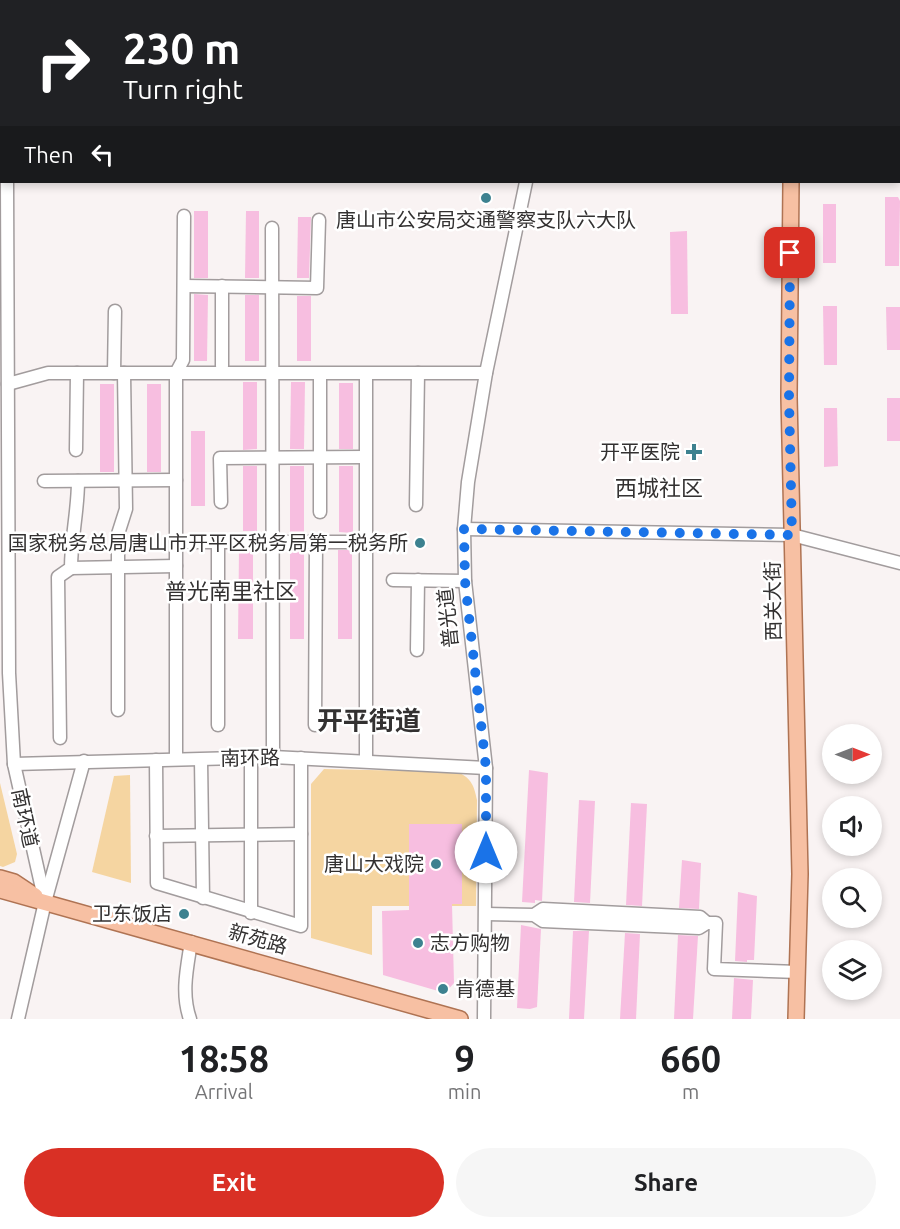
<!DOCTYPE html>
<html lang="en">
<head>
<meta charset="utf-8">
<style>
	:root { --surface:#fff; --page:#f6f6f6; --text:#202124; --muted:#757577; --accent:#d93025 }
	body { margin:0; font-family:Ubuntu,"Noto Sans SC",sans-serif; background:var(--page); color:var(--text); height:100vh; display:flex; flex-direction:column; font-size:22px; white-space:nowrap }
	* { box-sizing:border-box; margin:0 }
	p { font-size:20px; color:var(--muted) }
	.icon { flex:none; width:33px; height:33px; fill:none; stroke:currentColor; stroke-width:2; stroke-linecap:round; stroke-linejoin:round }
	.map { position:relative; height:1019px; overflow:hidden }
	.panel { display:flex; flex-direction:column; background:var(--surface); flex:1 }
	.panel>* { flex:none }
	.guide { position:absolute; left:0px; top:0px; width:900px; height:183px; box-shadow:0 3px 9px #0003; background:#202124; color:#fff; overflow:hidden }
	.needle { width:39px; rotate:90deg }
	.buttons { position:absolute; left:822px; top:724px; display:grid; gap:12px }
	.buttons a { display:grid; place-items:center; width:60px; height:60px; border-radius:50%; background:var(--surface); box-shadow:0 3px 9px #0003; font-size:30px }
	.pin { position:absolute; display:grid; place-items:center; width:51px; height:51px; color:#fff; margin:-26px; border-radius:12px; box-shadow:0 3px 9px #0006 }
	.me { position:absolute; width:66px; margin:-33px; rotate:0deg; stroke-linejoin:round; filter:drop-shadow(0 0 4px #0008) }
	.turn { display:flex; align-items:center; gap:21px; height:126px; padding:0 24px; font-size:27px }
	.turn .icon { width:78px; height:78px; stroke-width:2.5 }
	.turn b { display:block; font-size:42px; line-height:51px }
	.then { display:flex; align-items:center; height:57px; padding:0 24px; background:#0003; gap:12px; font-size:22px }
	.eta { display:flex; justify-content:space-evenly; align-items:center; height:102px; text-align:center }
	.eta b { font-size:36px; font-weight:700; line-height:42px }
	.action { display:flex; gap:12px; margin-top:auto; padding:12px 24px }
	.action a { flex:1; height:69px; border-radius:36px; background:var(--accent); color:#fff; font-size:24px; font-weight:700; line-height:69px; text-align:center }
	.action a+a { background:var(--page); color:var(--text) }
	.map>svg:first-child { display:block }
	.green { fill:#f5d5a1 }
	.building { fill:#f7bee0 }
	.lines { fill:none; stroke-linecap:round; stroke-linejoin:round }
	.minor-casing { stroke:#a29c9d; stroke-width:15 }
	.major-casing { stroke:#af7353; stroke-width:18 }
	.minor { stroke:#fff; stroke-width:12 }
	.major { stroke:#f7c0a3; stroke-width:15 }
	.rail-casing { stroke:#747070; stroke-width:5 }
	.rail { stroke:#fff; stroke-width:3; stroke-dasharray:9; stroke-linecap:butt }
	.route { stroke:#1a73e8; stroke-width:10; stroke-dasharray:0 18 }
	.poi-dot { fill:#3d8290; stroke:#fff; stroke-width:2 }
	.labels { text-anchor:middle; stroke-width:5; stroke-linejoin:round; paint-order:stroke }
	.poi-label { font-size:20px; fill:#333131; stroke:#fff; text-anchor:end }
	.street-label { font-size:20px; fill:#333131; stroke:#fff }
	.quarter-label { font-size:22px; fill:#333131; stroke:#fff }
	.district-label { font-size:26px; font-weight:bold; fill:#333131; stroke:#fff }
</style>
</head>
<body>
<div class="map">
<svg width="900" height="1019" viewBox="0 0 900 1019">
	<rect width="100%" height="100%" fill="#f9f3f3"/>
	<g class="green">
		<path d="M324 769 458 772C472 779 474 786 477 800L476 906H372V955L311 938V784Z"/>
		<polygon points="130,775 131,883 92,872 114,776"/>
		<polygon points="0,783 17,854 15,862 3,867 0,866"/>
	</g>
	<g class="building">
		<polygon points="885,197 898,197 900,201 899,266 885,266"/>
		<rect x="823" y="204" width="13" height="59"/>
		<rect x="194" y="211" width="14" height="67"/>
		<polygon points="246,211 259,211 259,278 245,278"/>
		<polygon points="298,217 311,217 309,278 297,278"/>
		<polygon points="687,231 688,314 671,314 670,232"/>
		<polygon points="194,294 208,295 207,361 194,361"/>
		<rect x="245" y="295" width="14" height="66"/>
		<rect x="297" y="296" width="14" height="65"/>
		<polygon points="823,306 837,306 837,365 824,365"/>
		<polygon points="886,307 900,307 900,350 887,350"/>
		<polygon points="243,382 257,382 257,449 243,450"/>
		<polygon points="291,382 305,382 304,449 290,449"/>
		<rect x="339" y="383" width="14" height="66"/>
		<rect x="100" y="384" width="14" height="88"/>
		<rect x="147" y="384" width="14" height="88"/>
		<rect x="887" y="398" width="13" height="43"/>
		<polygon points="824,408 837,408 838,466 824,467"/>
		<rect x="191" y="431" width="14" height="75"/>
		<rect x="243" y="466" width="14" height="65"/>
		<rect x="290" y="466" width="14" height="66"/>
		<polygon points="339,466 353,466 353,533 339,532"/>
		<polygon points="239,550 253,550 253,639 238,639"/>
		<rect x="290" y="550" width="14" height="89"/>
		<rect x="338" y="550" width="14" height="89"/>
		<polygon points="529,770 548,773 542,901 535,900 535,903 522,902"/>
		<polygon points="579,800 595,801 590,903 574,902"/>
		<polygon points="631,803 647,804 642,906 626,905"/>
		<polygon points="409,824 462,824 462,904 452,904 454,983 445,993 383,975 382,911 409,910"/>
		<polygon points="682,860 701,863 699,909 679,908"/>
		<polygon points="738,892 757,896 754,960 747,960 747,962 735,961"/>
		<polygon points="521,925 541,929 537,1007 530,1009 517,1008"/>
		<polygon points="573,931 589,931 584,1019 569,1019"/>
		<polygon points="625,933 640,934 636,1019 620,1019"/>
		<polygon points="678,935 698,936 693,1019 674,1019"/>
		<polygon points="734,978 753,980 751,1019 732,1019"/>
	</g>
	<g class="lines">
		<defs>
			<g id="minor">
				<polyline points="6,0 6,2"/>
				<polyline points="898,65 900,65"/>
				<polyline points="7,182 9,673 14,764 45,902"/>
				<polyline points="272,228 273,757"/>
				<polyline points="184,286 317,288 319,220"/>
				<polyline points="222,366 222,286"/>
				<polyline points="114,373 115,311"/>
				<polyline points="366,374 366,760"/>
				<polyline points="8,384 48,373 486,373"/>
				<polyline points="76,450 77,373"/>
				<polyline points="44,481 176,480"/>
				<polyline points="221,502 220,458 365,457"/>
				<polyline points="416,505 418,373"/>
				<polyline points="320,512 320,374"/>
				<polyline points="464,529 792,535 900,563"/>
				<polyline points="176,542 365,542"/>
				<polyline points="218,542 218,725"/>
				<polyline points="71,568 176,566"/>
				<polyline points="393,580 465,581"/>
				<polyline points="417,650 418,580"/>
				<polyline points="118,710 118,534 126,509 124,373"/>
				<polyline points="315,725 316,542"/>
				<path d="M60 738 58 577 71 568C71 538 78 511 78 481"/>
				<polyline points="251,758 251,913"/>
				<polyline points="176,759 176,373 183,360 184,216"/>
				<polyline points="156,760 157,883 301,926 301,758"/>
				<polyline points="201,760 203,898"/>
				<polyline points="14,764 273,757 486,768"/>
				<polyline points="156,836 301,834"/>
				<polyline points="486,914 534,915 543,921 699,928 707,923 700,917 543,909 534,915"/>
				<polyline points="707,923 716,923 714,969 798,972"/>
				<polyline points="18,1019 45,902 84,761"/>
				<path d="M190 1019C181 993 187 968 191 942"/>
				<polyline points="484,1019 486,768 465,581 464,529 468,482 486,373 526,182"/>
			</g>
			<g id="major">
				<polyline points="281,0 289,2"/>
				<polyline points="566,2 566,0"/>
				<polyline points="577,2 577,0"/>
				<polyline points="791,182 789,397 800,874 796,1019"/>
				<polyline points="0,878 14,882 35,896"/>
				<polyline points="0,890 460,1019"/>
			</g>
		</defs>
		<use href="#minor" class="minor-casing"/>
		<use href="#major" class="major-casing"/>
		<use href="#minor" class="minor"/>
		<use href="#major" class="major"/>
		<defs>
			<polyline id="rail" points="898,20 900,20"/>
		</defs>
		<use href="#rail" class="rail-casing"/>
		<use href="#rail" class="rail"/>
	</g>
	<g class="lines">
		<polyline class="route" points="486,852 486,768 465,581 464,529 792,535 789,397 790,253"/>
	</g>
	<g class="poi-dot">
		<circle cx="486" cy="198" r="6"/>
		<path d="M691 443h6v6h6v6h-6v6h-6v-6h-6v-6h6z"/>
		<circle cx="420" cy="543" r="6"/>
		<circle cx="436" cy="864" r="6"/>
		<circle cx="184" cy="914" r="6"/>
		<circle cx="418" cy="943" r="6"/>
		<circle cx="443" cy="989" r="6"/>
	</g>
	<g class="labels">
		<g class="poi-label">
			<text x="486" y="227" text-anchor="middle">唐山市公安局交通警察支队六大队</text>
			<text x="680" y="459">开平医院</text>
			<text x="408" y="550">国家税务总局唐山市开平区税务局第一税务所</text>
			<text x="424" y="871">唐山大戏院</text>
			<text x="172" y="921">卫东饭店</text>
			<text x="430" y="950" text-anchor="start">志方购物</text>
			<text x="455" y="996" text-anchor="start">肯德基</text>
		</g>
		<g class="street-label">
			<text transform="translate(773 601) rotate(-91)" y="7">西关大街</text>
			<text transform="translate(448 618) rotate(-96)" y="7">普光道</text>
			<text transform="translate(250 758) rotate(-1)" y="7">南环路</text>
			<text transform="translate(25 818) rotate(78)" y="7">南环道</text>
			<text transform="translate(258 939) rotate(16)" y="7">新苑路</text>
		</g>
		<g class="quarter-label">
			<text x="659" y="496">西城社区</text>
			<text x="231" y="599">普光南里社区</text>
		</g>
		<g class="district-label">
			<text x="369" y="730">开平街道</text>
		</g>
	</g>
</svg>
<div class="buttons">
<a><svg class="needle" viewBox="-14 -14 28 28"><path d="M0-13l5 13h-10z" fill="#e53935"/><path d="M0 13l5-13h-10z" fill="#757577"/></svg></a>
<a><svg class="icon" aria-label="sound" viewBox="0 0 24 24"><path d="M4 9h4l5-4v14l-5-4H4zM17 9q2 3 0 6"/></svg></a>
<a><svg class="icon" aria-label="search" viewBox="0 0 24 24"><circle cx="10" cy="10" r="6"/><path d="M15 15l6 6"/></svg></a>
<a><svg class="icon" aria-label="layers" viewBox="0 0 24 24"><path d="M12 4l9 5-9 5-9-5zM3 14l9 5 9-5"/></svg></a>
</div>
<div class="pin" style="left:790px;top:253px;background:#d93025"><svg class="icon" aria-label="arrive" viewBox="0 0 24 24"><path d="M6 21V4h12l-3 4 3 4H6"/></svg></div>
<svg class="me" style="left:486px;top:852px" viewBox="-20 -20 40 40"><circle r="19" fill="#fff"/><path d="M0-13L10 11 0 6-10 11z" fill="#1a73e8"/></svg>
<div class="guide">
<div class="turn"><svg class="icon" aria-label="right" viewBox="0 0 24 24"><path d="M7 20v-9h11M14 6l5 5-5 5"/></svg><div><b>230 m</b>Turn right</div></div>
<div class="then">Then<svg class="icon" aria-label="left" viewBox="0 0 24 24"><path d="M17 20v-9H6M10 6l-5 5 5 5"/></svg></div>
</div>
</div>
<section class="panel">
<div class="eta">
<div><b>18:58</b><p>Arrival</p></div>
<div><b>9</b><p>min</p></div>
<div><b>660</b><p>m</p></div>
</div>
<div class="action"><a>Exit</a><a>Share</a></div>
</section>
</body>
</html>
